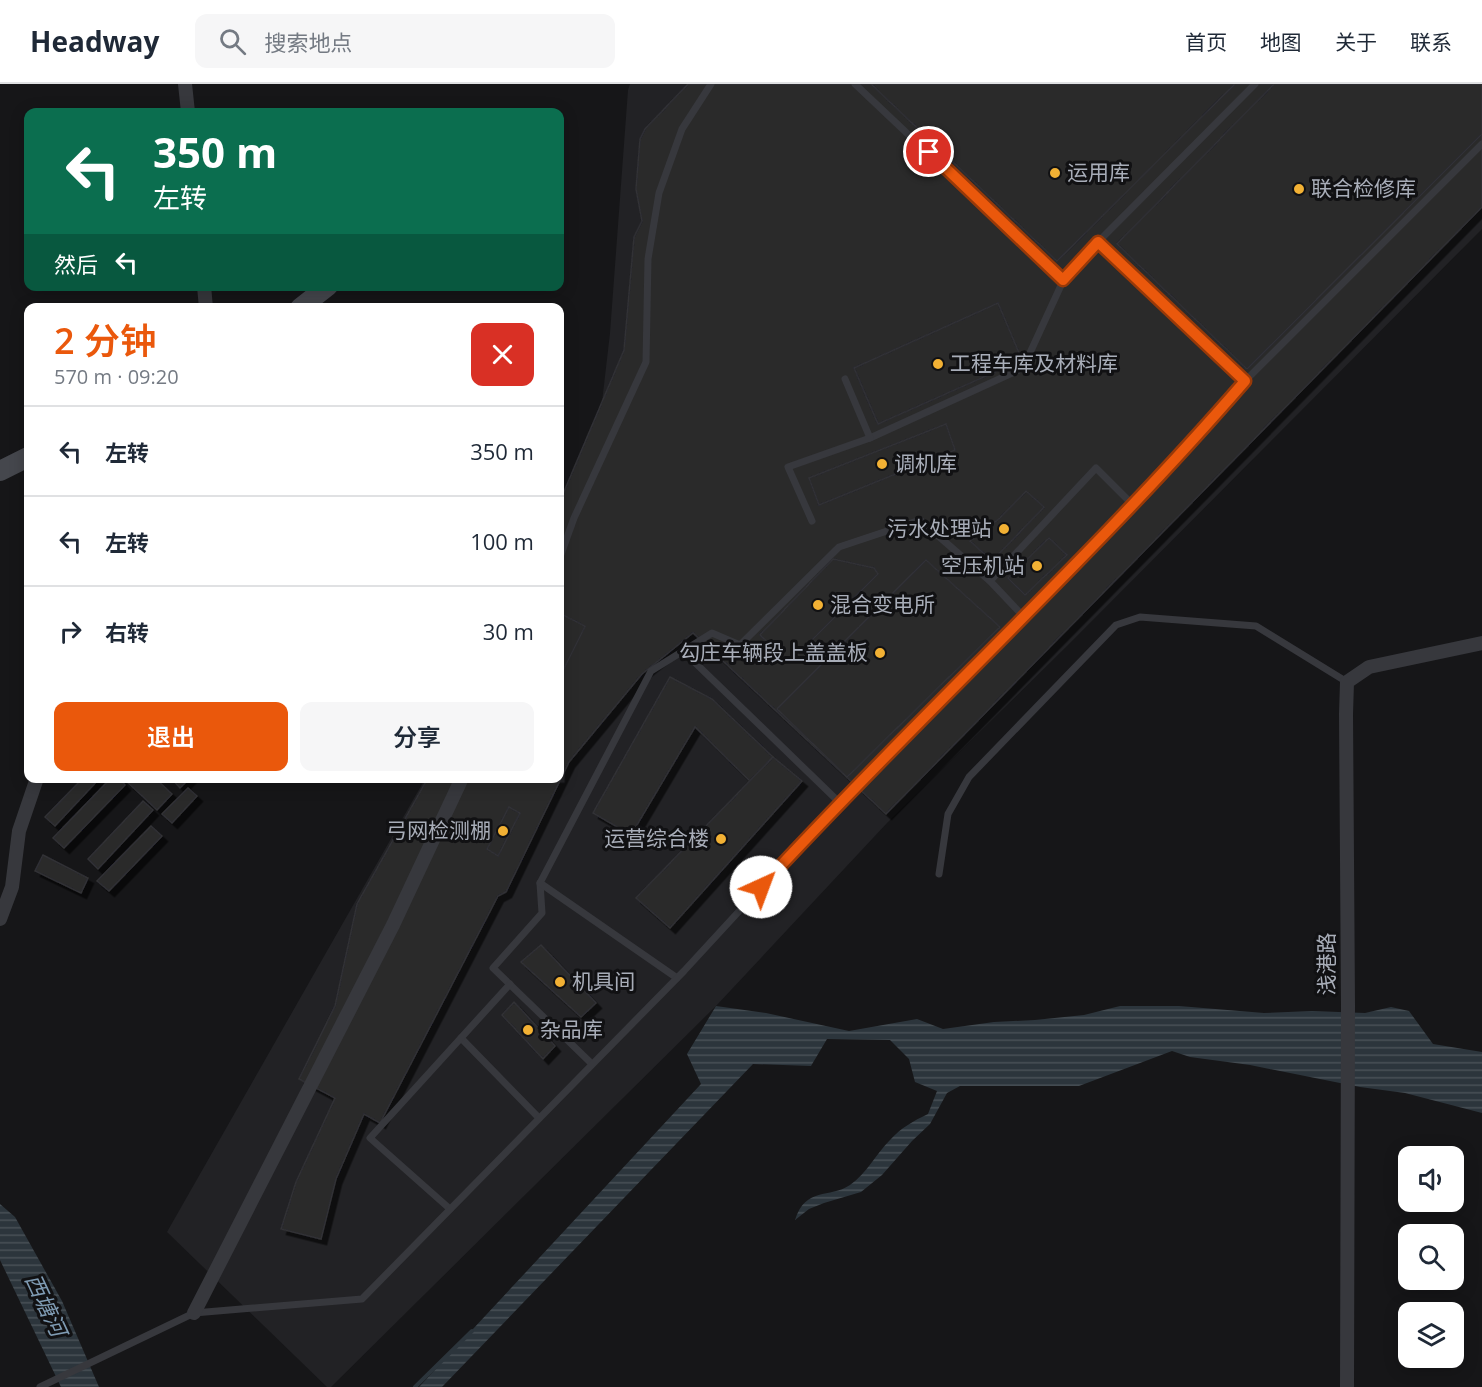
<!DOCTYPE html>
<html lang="zh">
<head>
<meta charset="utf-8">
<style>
	:root { --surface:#fff; --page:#f6f6f7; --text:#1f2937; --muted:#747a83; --line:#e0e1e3; --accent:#ea580c }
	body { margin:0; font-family:"Open Sans","Noto Sans SC",sans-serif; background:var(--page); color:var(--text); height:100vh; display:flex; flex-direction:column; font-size:22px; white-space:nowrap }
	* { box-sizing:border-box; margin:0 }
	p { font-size:20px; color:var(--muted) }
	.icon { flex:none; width:33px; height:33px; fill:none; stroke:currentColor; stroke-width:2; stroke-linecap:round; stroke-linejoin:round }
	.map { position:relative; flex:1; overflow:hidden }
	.sheet { position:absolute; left:24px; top:219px; width:540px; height:480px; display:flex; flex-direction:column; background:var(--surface); border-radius:12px; box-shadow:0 3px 15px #0003 }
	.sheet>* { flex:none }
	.guide { position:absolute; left:24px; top:24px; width:540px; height:183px; border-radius:12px; box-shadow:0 3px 15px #0003; background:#0b6e4f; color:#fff; overflow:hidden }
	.tools { position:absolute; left:1398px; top:1062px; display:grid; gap:12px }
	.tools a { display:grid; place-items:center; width:66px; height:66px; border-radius:12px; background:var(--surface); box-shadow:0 3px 15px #0003; font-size:30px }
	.pin { position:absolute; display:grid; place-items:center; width:51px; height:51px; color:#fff; margin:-26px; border:3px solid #fff; border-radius:50%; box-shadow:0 2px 6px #0007 }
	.me { position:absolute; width:66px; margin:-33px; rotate:43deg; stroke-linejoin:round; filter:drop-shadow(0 0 4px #0008) }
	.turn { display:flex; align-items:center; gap:21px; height:126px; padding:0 30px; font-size:27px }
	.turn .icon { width:78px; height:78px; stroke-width:2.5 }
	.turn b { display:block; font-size:42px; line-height:51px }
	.then { display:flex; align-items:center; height:57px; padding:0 30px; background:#0003; gap:12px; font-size:22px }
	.round { display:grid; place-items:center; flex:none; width:63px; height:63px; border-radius:12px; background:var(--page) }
	.headline { display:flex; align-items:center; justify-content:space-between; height:102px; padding:0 30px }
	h1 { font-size:36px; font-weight:600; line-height:45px; color:var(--accent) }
	.cta { display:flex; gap:12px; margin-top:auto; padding:12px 30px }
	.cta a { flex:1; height:69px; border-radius:12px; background:var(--accent); color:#fff; font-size:24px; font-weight:600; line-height:69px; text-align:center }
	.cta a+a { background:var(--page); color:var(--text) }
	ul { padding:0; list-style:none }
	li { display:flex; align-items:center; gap:18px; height:90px; padding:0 30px; border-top:2px solid var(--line) }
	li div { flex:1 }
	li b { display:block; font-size:22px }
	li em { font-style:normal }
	header { display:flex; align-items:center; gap:36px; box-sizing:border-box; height:84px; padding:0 30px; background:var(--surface); border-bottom:2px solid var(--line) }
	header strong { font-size:28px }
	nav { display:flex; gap:33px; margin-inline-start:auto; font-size:21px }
	.search { width:420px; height:54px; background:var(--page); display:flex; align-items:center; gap:15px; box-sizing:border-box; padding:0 21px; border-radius:12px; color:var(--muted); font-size:22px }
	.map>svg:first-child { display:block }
	.built { fill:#222225 }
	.water { fill:url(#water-rules) }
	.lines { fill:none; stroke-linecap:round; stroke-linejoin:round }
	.stream { stroke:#2c353c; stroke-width:4 }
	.building { fill:#29292c; stroke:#303034; stroke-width:1.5; filter:url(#shadow) }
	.lane { stroke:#37383d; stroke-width:7 }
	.street { stroke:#37383d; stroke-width:14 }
	.secondary { stroke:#45474d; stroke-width:20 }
	.route-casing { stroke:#983908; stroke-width:15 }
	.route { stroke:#ea580c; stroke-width:10 }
	.poi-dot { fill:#f2b134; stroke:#111113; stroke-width:2 }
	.labels { text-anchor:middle; stroke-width:6; stroke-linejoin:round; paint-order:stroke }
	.poi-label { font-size:21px; fill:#a8adb8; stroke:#111113; text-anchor:start }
	.street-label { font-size:21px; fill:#a8adb8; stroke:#111113 }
	.water-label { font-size:22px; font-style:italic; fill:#7f9bb3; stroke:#111113 }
</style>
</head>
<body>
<header>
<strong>Headway</strong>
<div class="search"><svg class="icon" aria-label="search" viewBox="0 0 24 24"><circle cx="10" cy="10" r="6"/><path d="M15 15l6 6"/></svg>搜索地点</div>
<nav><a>首页</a><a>地图</a><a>关于</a><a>联系</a></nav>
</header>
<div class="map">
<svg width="1482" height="1303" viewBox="0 0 1482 1303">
	<defs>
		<pattern id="water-rules" width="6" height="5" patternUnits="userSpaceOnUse" patternTransform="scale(1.5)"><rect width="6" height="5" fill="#2c353c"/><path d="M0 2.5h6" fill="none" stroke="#485056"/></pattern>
		<filter id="shadow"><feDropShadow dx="5.5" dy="5.5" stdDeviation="0" flood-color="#0009"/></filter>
	</defs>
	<rect width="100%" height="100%" fill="#161618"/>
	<polygon class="built" points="630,0 1482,0 1482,145 1068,561 887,739 716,922 331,1303 327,1303 167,1148 425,695 560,694 560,431 599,344 610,249 628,6"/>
	<g class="water">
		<path d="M716 922 766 929 849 947 917 935 943 945 994 938 1035 936 1084 931 1120 922H1179L1264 929 1312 927 1365 929 1391 923 1409 927 1433 960 1482 968V1029L1405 1009 1360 1003 1250 981 1190 973 1172 967 1079 1002H960L947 1009 930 1040 912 1057 882 1091 861 1108 824 1119 809 1125 795 1136C806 1102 829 1115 850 1101 867 1089 875 1071 890 1056 901 1044 913 1037 928 1030L937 1007 915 998 909 975 890 956 827 955 811 982 753 980 442 1303H419L701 1000 687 970Z"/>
		<polygon points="0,1120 15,1133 62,1217 99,1303 61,1303 0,1176"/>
	</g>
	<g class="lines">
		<polyline class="stream" points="415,1303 472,1247"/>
	</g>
	<g class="building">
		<polygon points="688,0 1482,0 1482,123 886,730 693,549 642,590 569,678 506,808 498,812 380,1039 364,1030 336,1095 321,1155 281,1145 296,1098 335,1014 299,995 335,922 357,820 428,694 560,694 560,417 624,266 634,153 642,137 636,105 640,55 645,45"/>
		<polygon points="871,0 1235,0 1057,177"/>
		<polygon points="1274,0 1482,0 1482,50 1247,285 1117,160"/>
		<polygon points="998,219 1022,276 878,340 854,284"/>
		<polygon points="946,340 955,366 819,421 809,394"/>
		<polygon points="1026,407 1044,423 992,477 970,457 1000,434"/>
		<polygon points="1049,454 1067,471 1025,511 1008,494"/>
		<polygon points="833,475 874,484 878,490 789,579 760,551"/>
		<polygon points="926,476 1000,543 847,693 777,625"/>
		<polygon points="563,531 585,542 560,593 560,537"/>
		<polygon points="670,593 712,615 773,673 750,697 695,643 631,751 593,729"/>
		<polygon points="773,673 802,697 670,844 636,814"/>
		<polygon points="83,694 100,694 55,742 45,733"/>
		<polygon points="111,694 119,694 125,701 64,764 53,754"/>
		<polygon points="123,694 155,694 172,710 157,726"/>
		<polygon points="171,694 190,694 180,704"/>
		<polygon points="188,704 197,712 172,739 162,730"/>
		<polygon points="143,717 153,726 98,785 88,775"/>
		<polygon points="509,723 520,729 498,772 487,765"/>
		<polygon points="151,742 162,752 109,807 97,797"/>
		<polygon points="43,771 88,794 81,809 35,787"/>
		<polygon points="541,861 596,919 581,933 521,878"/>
		<polygon points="514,918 555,962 543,975 502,931"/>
	</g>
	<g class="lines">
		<g class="lane">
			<polyline points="855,0 1063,197"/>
			<polyline points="1098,158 1245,297 1482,60"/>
			<polyline points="870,354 1023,284 1063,197 1098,158 1255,0"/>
			<polyline points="812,437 788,383 870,354 845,295"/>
			<polyline points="560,473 574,434 646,278 648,175 659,109 682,45 711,0"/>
			<polyline points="990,497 1096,384 1133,421"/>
			<polyline points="683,567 840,719"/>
			<polyline points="939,790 948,730 969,693 1116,541 1140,533 1256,542 1347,598"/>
			<polyline points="540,799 542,829 493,884 592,980"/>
			<polyline points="677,894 540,799 651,587 712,549 740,561 839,463 920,436 990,497 1023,532"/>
			<polyline points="461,954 539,1034"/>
			<polyline points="450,1125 370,1054 510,900"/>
			<polyline points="40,1303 194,1229 362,1215 684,887 823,736 1183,369 1245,297"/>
		</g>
		<g class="street">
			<polyline points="185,0 188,28"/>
			<polyline points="204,202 206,224"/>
			<polyline points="0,835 12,803 19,747 37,694"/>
			<polyline points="194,1229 393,841 462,694"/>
			<polyline points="1347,1303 1348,922 1346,630 1347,598 1369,583 1482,559"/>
		</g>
		<g class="secondary">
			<polyline points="300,224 328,202"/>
			<polyline points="0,387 28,373"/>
		</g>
	</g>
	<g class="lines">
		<defs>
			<path id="route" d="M761 803C919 631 1092 474 1245 297L1098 158 1063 196 929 68"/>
		</defs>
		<use href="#route" class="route-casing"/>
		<use href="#route" class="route"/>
	</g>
	<g class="poi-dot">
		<circle cx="1055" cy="89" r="6"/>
		<circle cx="1299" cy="105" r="6"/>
		<circle cx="938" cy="280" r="6"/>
		<circle cx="882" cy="380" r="6"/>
		<circle cx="1004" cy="445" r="6"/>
		<circle cx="1037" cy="482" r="6"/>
		<circle cx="818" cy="521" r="6"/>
		<circle cx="880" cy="569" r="6"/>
		<circle cx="503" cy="747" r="6"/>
		<circle cx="721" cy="755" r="6"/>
		<circle cx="560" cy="898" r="6"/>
		<circle cx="528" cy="946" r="6"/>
	</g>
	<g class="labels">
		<g class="poi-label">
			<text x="1067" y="96">运用库</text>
			<text x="1311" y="112">联合检修库</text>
			<text x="950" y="287">工程车库及材料库</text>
			<text x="894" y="387">调机库</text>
			<text x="992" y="452" text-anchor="end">污水处理站</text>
			<text x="1025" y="489" text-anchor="end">空压机站</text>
			<text x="830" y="528">混合变电所</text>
			<text x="868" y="576" text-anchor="end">勾庄车辆段上盖盖板</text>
			<text x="491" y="754" text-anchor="end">弓网检测棚</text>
			<text x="709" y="762" text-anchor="end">运营综合楼</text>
			<text x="572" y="905">机具间</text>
			<text x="540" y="953">杂品库</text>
		</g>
		<g class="street-label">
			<text transform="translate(1327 880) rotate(-90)" y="7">浅港路</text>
		</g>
		<g class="water-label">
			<text transform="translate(46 1221) rotate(65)" y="8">西塘河</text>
		</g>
	</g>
</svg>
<div class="tools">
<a><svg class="icon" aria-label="sound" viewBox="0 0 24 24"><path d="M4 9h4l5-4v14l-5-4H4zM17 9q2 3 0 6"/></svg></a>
<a><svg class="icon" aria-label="search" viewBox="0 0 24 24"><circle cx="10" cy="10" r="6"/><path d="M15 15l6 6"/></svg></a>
<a><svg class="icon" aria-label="layers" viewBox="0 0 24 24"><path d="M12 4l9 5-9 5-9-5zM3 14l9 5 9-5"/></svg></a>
</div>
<div class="pin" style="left:929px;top:68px;background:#d93025"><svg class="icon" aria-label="arrive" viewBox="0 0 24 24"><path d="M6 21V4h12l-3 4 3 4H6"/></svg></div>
<svg class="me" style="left:761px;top:803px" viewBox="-20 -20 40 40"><circle r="19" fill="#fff"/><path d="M0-13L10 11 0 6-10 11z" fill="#ea580c"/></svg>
<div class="guide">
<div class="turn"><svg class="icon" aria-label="left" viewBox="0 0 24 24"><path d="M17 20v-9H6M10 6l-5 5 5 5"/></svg><div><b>350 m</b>左转</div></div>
<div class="then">然后<svg class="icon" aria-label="left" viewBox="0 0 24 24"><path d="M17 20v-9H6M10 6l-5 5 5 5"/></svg></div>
</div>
<section class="sheet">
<div class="headline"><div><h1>2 分钟</h1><p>570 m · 09:20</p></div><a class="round" style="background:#d93025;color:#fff"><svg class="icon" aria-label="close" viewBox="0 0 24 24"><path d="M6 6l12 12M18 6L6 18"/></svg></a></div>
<ul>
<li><svg class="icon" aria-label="left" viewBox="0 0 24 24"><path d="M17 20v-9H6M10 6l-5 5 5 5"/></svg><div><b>左转</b></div><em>350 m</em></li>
<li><svg class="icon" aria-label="left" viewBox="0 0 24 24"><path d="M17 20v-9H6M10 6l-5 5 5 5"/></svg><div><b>左转</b></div><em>100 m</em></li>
<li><svg class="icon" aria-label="right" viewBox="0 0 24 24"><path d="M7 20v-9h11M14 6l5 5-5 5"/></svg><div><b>右转</b></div><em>30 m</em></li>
</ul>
<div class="cta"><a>退出</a><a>分享</a></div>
</section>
</div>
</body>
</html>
